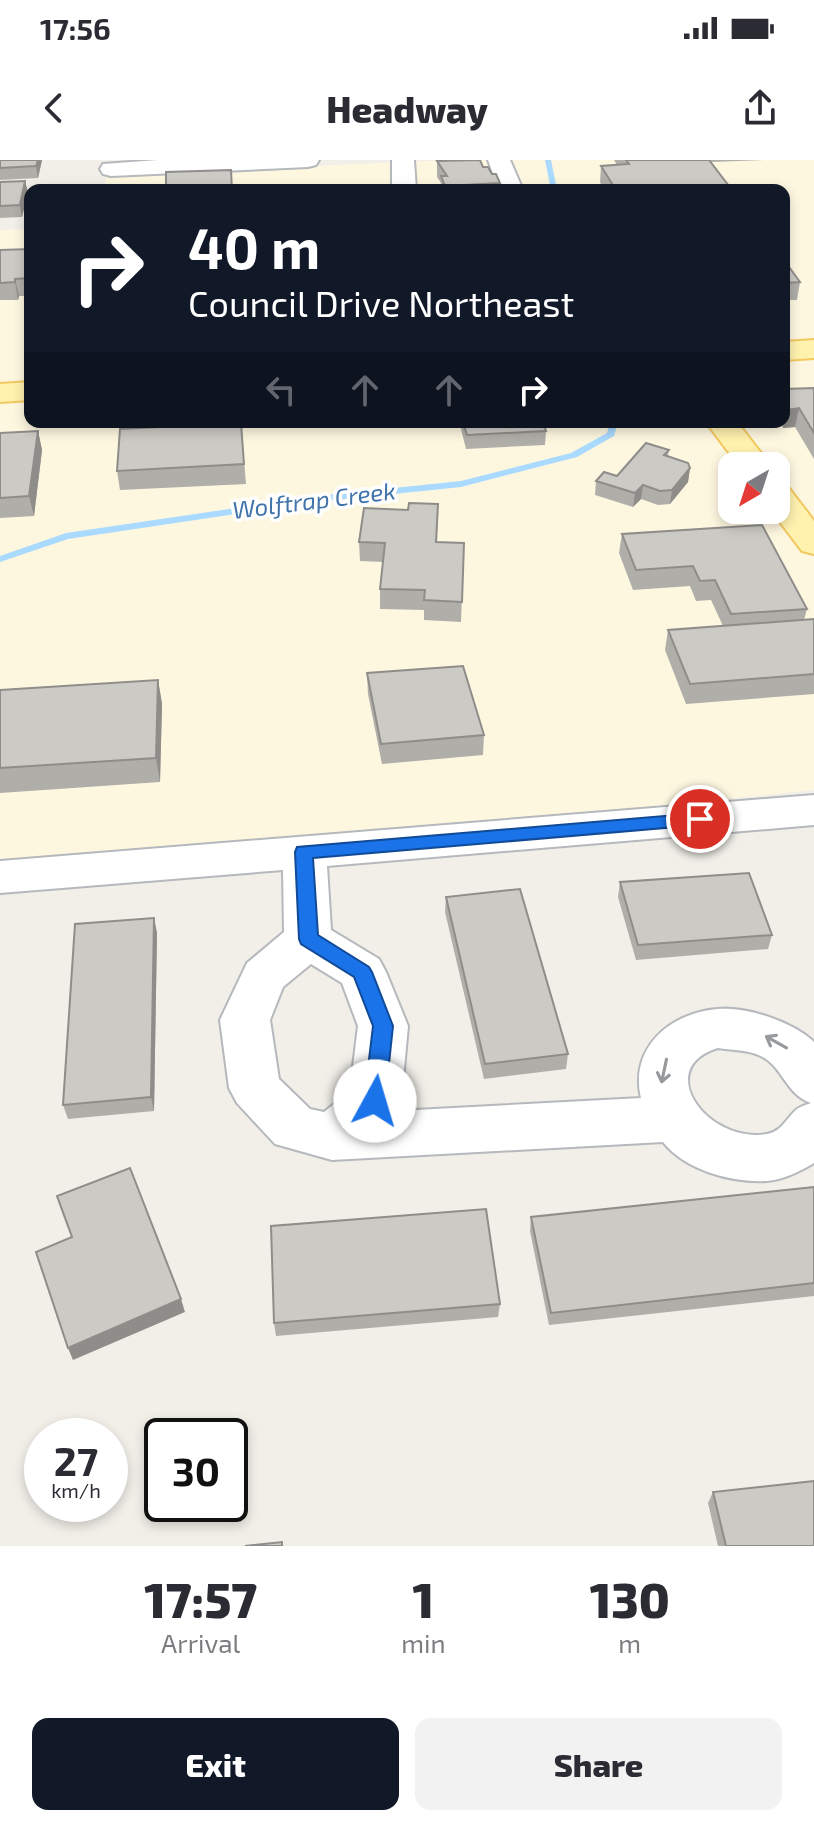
<!DOCTYPE html>
<html lang="en">
<head>
<meta charset="utf-8">
<style>
	:root { --surface:#fff; --page:#f2f2f3; --text:#2b2b33; --muted:#7c7c81; --accent:#111827 }
	body { margin:0; font-family:"Exo 2",sans-serif; background:var(--page); color:var(--text); height:100vh; display:flex; flex-direction:column; font-size:30px; white-space:nowrap }
	* { box-sizing:border-box; margin:0 }
	p { font-size:26px; color:var(--muted) }
	.icon { flex:none; width:44px; height:44px; fill:none; stroke:currentColor; stroke-width:2; stroke-linecap:round; stroke-linejoin:round }
	.map { position:relative; height:1386px; overflow:hidden }
	.drawer { display:flex; flex-direction:column; background:var(--surface); flex:1 }
	.drawer>* { flex:none }
	.top-card { position:absolute; left:24px; top:24px; width:766px; height:244px; border-radius:16px; box-shadow:0 4px 12px #0003; background:#111827; color:#fff; overflow:hidden }
	.needle { width:52px; rotate:219deg }
	.buttons { position:absolute; left:718px; top:292px; display:grid; gap:16px }
	.buttons a { display:grid; place-items:center; width:72px; height:72px; border-radius:16px; background:var(--surface); box-shadow:0 4px 12px #0003; font-size:40px }
	.speed { position:absolute; left:24px; top:1258px; display:flex; gap:16px; font-size:40px; font-weight:700; text-align:center }
	.speed>* { display:grid; place-content:center; width:104px; height:104px; border-radius:50%; background:var(--surface); box-shadow:0 4px 12px #0003; line-height:1 }
	.speed small { font-size:20px; font-weight:400 }
	.speed .limit { border:4px solid #111; border-radius:12px; background:#fff; color:#111 }
	.pin { position:absolute; display:grid; place-items:center; width:68px; height:68px; color:#fff; margin:-34px; border:4px solid #fff; border-radius:50%; box-shadow:0 2px 8px #0007 }
	.me { position:absolute; width:88px; margin:-44px; rotate:6deg; stroke-linejoin:round; filter:drop-shadow(0 0 6px #0008) }
	.turn { display:flex; align-items:center; gap:28px; height:168px; padding:0 32px; font-size:36px }
	.turn .icon { width:104px; height:104px; stroke-width:2.5 }
	.turn b { display:block; font-size:56px; line-height:68px }
	.lanes { display:flex; align-items:center; height:76px; padding:0 32px; background:#0003; justify-content:center; gap:40px; direction:ltr }
	.lanes .off { opacity:.35 }
	.eta { display:flex; justify-content:space-evenly; align-items:center; height:136px; text-align:center }
	.eta b { font-size:48px; font-weight:800; line-height:56px }
	.button { display:flex; gap:16px; margin-top:auto; padding:16px 32px }
	.button a { flex:1; height:92px; border-radius:16px; background:var(--accent); color:#fff; font-size:32px; font-weight:800; line-height:92px; text-align:center }
	.button a+a { background:var(--page); color:var(--text) }
	.status { display:flex; justify-content:space-between; align-items:center; height:56px; padding:0 40px; background:var(--surface); direction:ltr }
	.status svg { height:22px; fill:currentColor }
	header { display:flex; justify-content:space-between; align-items:center; height:104px; padding:0 32px; background:var(--surface); font-size:36px; font-weight:800 }
	.map>svg:first-child { display:block }
	.commercial { fill:#fef7e0; fill-rule:evenodd }
	.lines { fill:none; stroke-linecap:round; stroke-linejoin:round }
	.stream { fill:#aadaff; fill-rule:evenodd }
	.minor-casing { stroke:#b5b8bc; stroke-width:4 }
	.major-casing { stroke:#f2c960; stroke-width:4 }
	.minor { fill:#fff; fill-rule:evenodd }
	.major { fill:#fff2af; fill-rule:evenodd }
	.wall { fill:#afaea9 }
	.shaded-wall { fill:#8f8d8a }
	.building { fill:#cccac5; stroke:#8f8d8a; stroke-width:2 }
	.oneway { stroke:#979a9d }
	.route { fill:#1a73e8; stroke:#114b97; stroke-width:2 }
	.labels { text-anchor:middle; stroke-width:7; stroke-linejoin:round; paint-order:stroke }
	.far-water-label { font-size:24px; font-style:italic; fill:#4174aa; stroke:#fff }
</style>
</head>
<body>
<div class="status"><b>17:56</b><svg viewBox="0 0 49 12"><path d="M0 12V9h3v3zM5 12V6h3v6zM10 12V3h3v9zM15 12V0h3v12zM26 1h20v11H26zM47 4h2v5h-2z"/></svg></div>
<header><svg class="icon" aria-label="back" viewBox="0 0 24 24"><path d="M15 5l-7 7 7 7"/></svg>Headway<svg class="icon" aria-label="share" viewBox="0 0 24 24"><path d="M12 15V3M7 8l5-5 5 5M5 13v7h14v-7"/></svg></header>
<div class="map">
<svg width="814" height="1386" viewBox="0 0 814 1386">
	<rect width="100%" height="100%" fill="#f1efe8"/>
	<path class="commercial" d="M451 0H814V630L154 698 0 707V70L30 69V262H784V30H105L106 15ZM732 306H776V350H732Z"/>
	<g class="lines">
		<g class="stream">
			<polygon points="545,0 551,0 557,30 551,30"/>
			<polygon points="610,262 618,262 614,276 577,297 461,327 317,342 68,379 0,402 0,396 66,373 317,336 461,321 571,293 607,273"/>
		</g>
		<defs>
			<g id="minor">
				<polygon points="158,0 319,0 316,5 308,7 111,16 103,14 100,9 103,4"/>
				<polygon points="392,0 414,0 416,30 392,30"/>
				<polygon points="488,0 510,0 523,30 499,30"/>
				<path d="M814 635V665L327 706 331 770 379 799 386 812 408 866 401 941 396 951 641 938C629 888 670 853 717 849 747 846 793 862 814 882V1003C801 1011 782 1020 767 1021 732 1023 685 1010 663 982L332 1000 275 984 237 943 229 928 220 860 247 803 284 772 283 710 0 733V701ZM311 804 342 823 358 866 350 931 324 952 310 949 279 919 270 860 283 827ZM718 888C730 890 745 890 756 894 783 903 784 934 811 943 806 945 798 947 795 951 786 959 781 972 767 974 707 984 652 908 718 888Z"/>
			</g>
			<g id="major">
				<polygon points="814,180 814,198 784,200 784,182"/>
				<polygon points="30,222 30,240 0,242 0,224"/>
				<polygon points="706,262 737,262 771,306 739,306"/>
				<polygon points="776,324 788,327 814,361 814,394 802,391 771,350 776,350"/>
			</g>
		</defs>
		<use href="#minor" class="minor-casing"/>
		<use href="#major" class="major-casing"/>
		<use href="#minor" class="minor"/>
		<use href="#major" class="major"/>
	</g>
	<g class="wall">
		<polygon points="0,0 42,0 38,18 0,20"/>
		<polygon points="614,0 764,0 711,2 732,30 604,30 600,22 601,6 617,5"/>
		<polygon points="437,1 483,7 500,23 499,30 441,30 441,23 437,17"/>
		<polygon points="25,21 28,33 22,57 0,58 0,22"/>
		<polygon points="30,89 30,136 19,136 18,140 0,140 0,90"/>
		<polygon points="784,100 800,122 797,140 784,140"/>
		<polygon points="814,228 814,299 795,267 783,268 779,262 784,262 784,245"/>
		<polygon points="461,262 543,262 546,271 545,285 466,289 461,269"/>
		<polygon points="241,263 246,324 120,330 117,311"/>
		<polygon points="38,271 42,290 34,356 0,358 0,273"/>
		<polygon points="669,290 668,296 690,308 688,322 670,344 658,345 641,339 633,347 595,335 596,321 617,316"/>
		<polygon points="438,344 437,382 464,383 461,462 424,460 424,450 380,449 380,429 383,402 360,401 359,382 408,350"/>
		<polygon points="622,374 807,449 804,460 814,459 814,534 686,544 665,490 668,470 723,466 711,440 696,441 690,426 633,430 619,393"/>
		<polygon points="367,513 484,575 483,595 382,604 368,534"/>
		<polygon points="158,520 162,544 160,622 0,633 0,530"/>
		<polygon points="620,722 772,775 768,789 636,800 618,737"/>
		<polygon points="446,737 568,894 566,909 484,919 445,752"/>
		<polygon points="154,758 157,773 154,951 68,959 63,945"/>
		<polygon points="814,1027 814,1136 549,1165 530,1071 531,1057"/>
		<polygon points="500,1144 498,1157 276,1176 274,1163"/>
		<polygon points="713,1332 814,1386 718,1386 708,1343"/>
	</g>
	<g class="shaded-wall">
		<polygon points="38,0 42,0 38,18 36,6"/>
		<polygon points="25,21 28,33 22,57 20,45"/>
		<polygon points="15,119 19,136 18,140 15,122"/>
		<polygon points="799,248 795,267 783,268 787,250"/>
		<polygon points="38,271 42,290 34,356 29,336"/>
		<polygon points="690,308 688,322 670,344 672,330"/>
		<polygon points="643,325 641,339 633,347 635,333"/>
		<polygon points="158,520 162,544 160,622 156,598"/>
		<polygon points="154,758 157,773 154,951 151,937"/>
		<polygon points="181,1139 185,1152 73,1200 68,1188"/>
	</g>
	<g class="building">
		<polygon points="0,0 38,0 36,6 0,8"/>
		<polygon points="480,0 483,7 488,7 492,14 496,14 500,23 445,26 441,16 447,16 437,1"/>
		<polygon points="626,0 709,0 732,30 616,30 601,6 629,4"/>
		<polygon points="231,10 232,30 166,30 166,12"/>
		<polygon points="25,21 20,45 0,46 0,22"/>
		<polygon points="30,89 30,118 15,119 15,122 0,123 0,90"/>
		<polygon points="784,100 800,122 784,123"/>
		<polygon points="814,228 814,273 799,248 787,250 784,245 784,229"/>
		<polygon points="463,262 543,262 546,271 467,275"/>
		<polygon points="241,263 244,304 117,311 120,269"/>
		<polygon points="38,271 29,336 0,338 0,273"/>
		<polygon points="646,283 669,290 664,295 688,303 690,308 672,330 660,331 643,325 635,333 596,321 604,312 617,316"/>
		<polygon points="409,343 438,344 436,382 464,383 462,442 424,440 425,430 380,429 385,383 359,382 364,348 408,350"/>
		<polygon points="762,365 807,449 731,454 715,420 700,421 693,406 636,410 622,374"/>
		<polygon points="814,459 814,514 690,524 668,470"/>
		<polygon points="463,506 484,575 381,584 367,513"/>
		<polygon points="158,520 156,598 0,608 0,530"/>
		<polygon points="749,713 772,775 638,785 620,722"/>
		<polygon points="520,729 568,894 485,904 446,737"/>
		<polygon points="154,758 151,937 63,945 75,764"/>
		<polygon points="130,1008 181,1139 68,1188 36,1092 72,1077 57,1036"/>
		<polygon points="814,1027 814,1123 551,1153 531,1057"/>
		<polygon points="486,1049 500,1144 274,1163 271,1066"/>
		<polygon points="814,1321 814,1386 726,1386 713,1332"/>
		<polygon points="282,1382 282,1386 245,1386"/>
	</g>
	<defs><path id="oneway-shaft" d="M-6 0H5M1.5-3L5.5 0L1.5 3" fill="none" stroke-width="1.6" stroke-linecap="round" stroke-linejoin="round" transform="scale(2)"/></defs>
	<g class="oneway">
		<use href="#oneway-shaft" transform="translate(776 882) rotate(-151)"/>
		<use href="#oneway-shaft" transform="translate(664 911) rotate(102)"/>
	</g>
	<polygon class="route" points="700,653 709,659 700,665 313,698 318,775 369,807 372,812 393,866 385,941 382,948 375,950 367,948 364,941 373,866 354,817 301,784 299,779 295,692 297,687"/>
	<g class="labels">
		<g class="far-water-label">
			<text transform="translate(314 341) rotate(-7)" y="8">Wolftrap Creek</text>
		</g>
	</g>
</svg>
<div class="buttons">
<a><svg class="needle" viewBox="-14 -14 28 28"><path d="M0-13l5 13h-10z" fill="#e53935"/><path d="M0 13l5-13h-10z" fill="#7c7c81"/></svg></a>
</div>
<div class="speed"><div>27<small>km/h</small></div><div class="limit">30</div></div>
<div class="pin" style="left:700px;top:659px;background:#d93025"><svg class="icon" aria-label="arrive" viewBox="0 0 24 24"><path d="M6 21V4h12l-3 4 3 4H6"/></svg></div>
<svg class="me" style="left:375px;top:941px" viewBox="-20 -20 40 40"><circle r="19" fill="#fff"/><path d="M0-13L10 11 0 6-10 11z" fill="#1a73e8"/></svg>
<div class="top-card">
<div class="turn"><svg class="icon" aria-label="right" viewBox="0 0 24 24"><path d="M7 20v-9h11M14 6l5 5-5 5"/></svg><div><b>40 m</b>Council Drive Northeast</div></div>
<div class="lanes"><svg class="icon off" aria-label="left" viewBox="0 0 24 24"><path d="M17 20v-9H6M10 6l-5 5 5 5"/></svg><svg class="icon off" aria-label="ahead" viewBox="0 0 24 24"><path d="M12 20V5M6 11l6-6 6 6"/></svg><svg class="icon off" aria-label="ahead" viewBox="0 0 24 24"><path d="M12 20V5M6 11l6-6 6 6"/></svg><svg class="icon" aria-label="right" viewBox="0 0 24 24"><path d="M7 20v-9h11M14 6l5 5-5 5"/></svg></div>
</div>
</div>
<section class="drawer">
<div class="eta">
<div><b>17:57</b><p>Arrival</p></div>
<div><b>1</b><p>min</p></div>
<div><b>130</b><p>m</p></div>
</div>
<div class="button"><a>Exit</a><a>Share</a></div>
</section>
</body>
</html>
